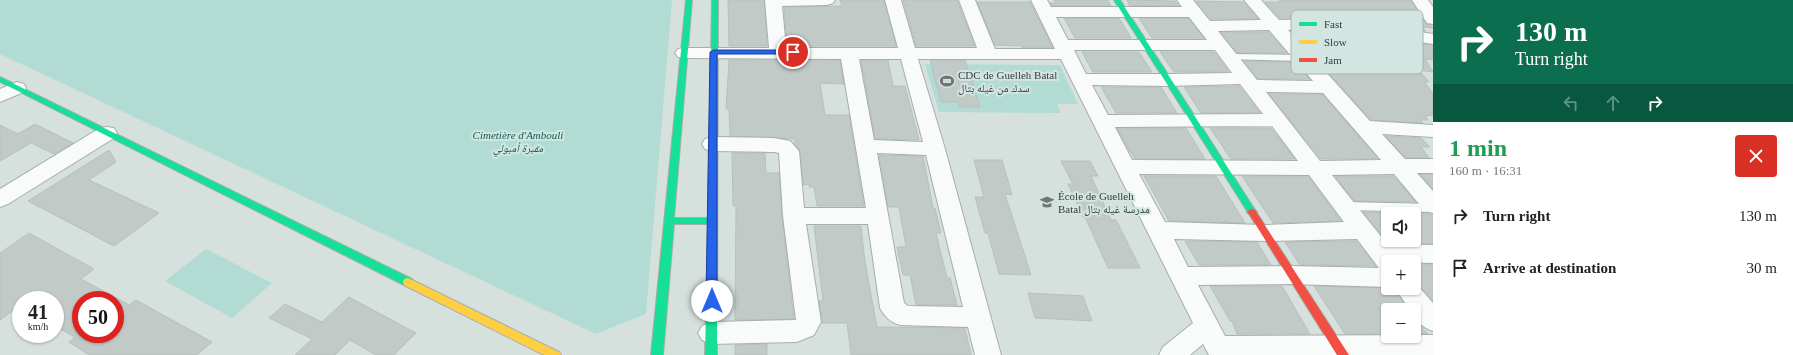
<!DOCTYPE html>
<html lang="en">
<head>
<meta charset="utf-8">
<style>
	:root { --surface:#fff; --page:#f2f2f2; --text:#222; --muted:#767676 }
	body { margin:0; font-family:"Times New Roman","Noto Naskh Arabic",serif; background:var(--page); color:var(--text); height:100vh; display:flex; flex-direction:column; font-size:15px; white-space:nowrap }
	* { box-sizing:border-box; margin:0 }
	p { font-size:13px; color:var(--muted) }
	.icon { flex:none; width:22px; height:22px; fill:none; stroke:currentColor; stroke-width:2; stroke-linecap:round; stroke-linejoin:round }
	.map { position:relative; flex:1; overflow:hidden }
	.side { display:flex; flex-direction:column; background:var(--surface); width:360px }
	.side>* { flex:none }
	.banner { background:#0b6e4f; color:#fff; overflow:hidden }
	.fabs { position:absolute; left:1381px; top:207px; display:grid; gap:8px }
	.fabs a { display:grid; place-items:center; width:40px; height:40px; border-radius:4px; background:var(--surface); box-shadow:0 1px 3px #0004; font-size:20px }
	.speed { position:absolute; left:12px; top:291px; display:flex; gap:8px; font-size:20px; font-weight:700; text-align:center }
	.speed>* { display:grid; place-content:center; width:52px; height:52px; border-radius:50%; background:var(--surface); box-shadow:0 1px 3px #0004; line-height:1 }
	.speed small { font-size:10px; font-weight:400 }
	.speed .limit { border:6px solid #d22; background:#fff; color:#111 }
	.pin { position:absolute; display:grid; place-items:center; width:34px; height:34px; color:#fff; margin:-17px; border:2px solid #fff; border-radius:50%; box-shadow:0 1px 4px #0007 }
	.me { position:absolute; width:44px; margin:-22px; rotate:0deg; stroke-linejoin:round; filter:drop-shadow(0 0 3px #0008) }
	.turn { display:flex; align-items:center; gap:14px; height:84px; padding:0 16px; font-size:18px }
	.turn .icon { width:52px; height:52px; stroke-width:2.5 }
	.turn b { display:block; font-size:28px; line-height:34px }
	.lanes { display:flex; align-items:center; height:38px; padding:0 16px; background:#0003; justify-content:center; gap:20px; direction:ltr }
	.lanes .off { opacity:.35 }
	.round { display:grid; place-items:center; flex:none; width:42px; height:42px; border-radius:4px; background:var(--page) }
	.head { display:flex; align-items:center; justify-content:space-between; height:68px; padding:0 16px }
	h1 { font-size:24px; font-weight:700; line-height:30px; color:#1e9e55 }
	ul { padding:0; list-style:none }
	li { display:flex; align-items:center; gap:12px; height:52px; padding:0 16px }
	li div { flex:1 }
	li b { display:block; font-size:15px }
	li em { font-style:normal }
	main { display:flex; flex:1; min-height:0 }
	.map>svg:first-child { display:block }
	.green { fill:#b2dcd3 }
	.building { fill:#c2cac8; stroke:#b7c0be; fill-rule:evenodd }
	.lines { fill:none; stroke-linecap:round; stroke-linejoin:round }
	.lane-casing { stroke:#a6aeac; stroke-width:2 }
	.street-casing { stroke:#a6aeac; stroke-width:2 }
	.fast-casing { stroke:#a6aeac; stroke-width:2 }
	.slow-casing { stroke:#a6aeac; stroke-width:2 }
	.jam-casing { stroke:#a6aeac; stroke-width:2 }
	.lane { fill:#f9fafa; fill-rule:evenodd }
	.street { fill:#f9fafa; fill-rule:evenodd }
	.fast { fill:#16e098; fill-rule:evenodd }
	.slow { fill:#ffcf43; fill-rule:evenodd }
	.jam { fill:#f24e42; fill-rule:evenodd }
	.route { fill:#2563eb; stroke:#184099 }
	.labels { text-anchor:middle; stroke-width:4; stroke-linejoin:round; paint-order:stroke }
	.poi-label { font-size:11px; fill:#373e3c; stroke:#d2e5e1; text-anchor:start }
	.park-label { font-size:11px; font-style:italic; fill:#116055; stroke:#d2e5e1 }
	.key { fill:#d2e5e1; stroke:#a4b3b0; stroke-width:1 }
	.key-label { font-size:11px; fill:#373e3c }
</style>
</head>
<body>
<main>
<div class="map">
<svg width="1433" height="355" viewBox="0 0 1433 355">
	<rect width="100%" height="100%" fill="#d6e1de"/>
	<g class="green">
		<polygon points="0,0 672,0 646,314 596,334 0,54"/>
		<polygon points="925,64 1060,65 1078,104 1057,104 1061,113 939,112"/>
		<polygon points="206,249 272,283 232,318 165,281"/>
	</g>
	<g class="building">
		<polygon points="728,0 764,0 767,46 729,46"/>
		<polygon points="840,0 884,0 896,46 787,46 784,7 842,6"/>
		<polygon points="903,0 957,0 975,46 916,46"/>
		<polygon points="1054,0 1108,0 1111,6 1052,6 1050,3 1056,3"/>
		<polygon points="1127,0 1175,1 1179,6 1130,6"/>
		<polygon points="1279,0 1411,0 1426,24 1431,25 1433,28 1422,27 1426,31 1350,20 1326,18 1280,18 1265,2 1281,2"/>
		<polygon points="1196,1 1243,2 1258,19 1211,19"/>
		<polygon points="977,2 1030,2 1053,48 1022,48 1022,46 995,45"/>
		<polygon points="1064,18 1119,18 1131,38 1075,38"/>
		<polygon points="1139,18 1188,18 1204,38 1152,38"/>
		<polygon points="1326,30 1350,32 1433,45 1433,60 1425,59 1433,72 1419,70 1429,82 1424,82 1433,93 1433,115 1425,116 1428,120 1420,120 1423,123 1371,120 1291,31"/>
		<polygon points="1221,32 1268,32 1287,53 1237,53"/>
		<polygon points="1082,52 1139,52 1152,72 1093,72"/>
		<polygon points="1160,52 1214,52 1229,72 1174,72"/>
		<polygon points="729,60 840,60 844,84 820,83 825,115 849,115 864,206 817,206 814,187 809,187 809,184 803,185 800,151 795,144 795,139 730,136 729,109 726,109"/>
		<polygon points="861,60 888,60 893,86 905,86 919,140 875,139"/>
		<polygon points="930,60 965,60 980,107 959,107 958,102 941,102"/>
		<polygon points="1244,61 1295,62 1310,79 1258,79"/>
		<polygon points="1239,86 1260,113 1201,113 1184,87"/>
		<polygon points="1101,87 1161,87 1177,113 1116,113"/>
		<polygon points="1269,94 1322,94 1378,159 1321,159"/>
		<polygon points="35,124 73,143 54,154 31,143 0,161 0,125 18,134"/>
		<polygon points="1117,128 1186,128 1205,159 1135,159 1131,152 1130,152"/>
		<polygon points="1210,128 1271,128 1295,159 1231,159"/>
		<polygon points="1386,136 1421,138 1430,147 1421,147 1429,158 1406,158"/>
		<polygon points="109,150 116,162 89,180 159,213 114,246 28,201"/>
		<polygon points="732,153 765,153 766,173 779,173 782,216 794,319 735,320 736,206 733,206"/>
		<polygon points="879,155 923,156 933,208 935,208 941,233 936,233 947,278 950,278 957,305 916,305 910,275 903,275 897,247 906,247 899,207 888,207"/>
		<polygon points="974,160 1002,160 1012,195 1005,194 1031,275 999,274 988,233 985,233 975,197 984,197"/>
		<polygon points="1061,161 1090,161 1098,176 1091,176 1111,220 1116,220 1140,268 1108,268 1085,217 1083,217 1068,184 1073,184"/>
		<polygon points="1420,174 1433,174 1433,189"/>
		<polygon points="1144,176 1216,176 1245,223 1169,221"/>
		<polygon points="1242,176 1308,176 1341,221 1273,223"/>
		<polygon points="1335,176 1393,176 1416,202 1354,201"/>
		<path d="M1363 212 1433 214V244L1388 243ZM1388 214H1414V240H1388Z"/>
		<polygon points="814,226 861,226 865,262 877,327 965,328 971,355 851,355 847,323 822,323 819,301 823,301"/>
		<path d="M29 233 94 269 81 279 129 305 136 300 212 342 197 355H89L69 342 75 337 55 326V300H21V305L0 320V253ZM81 300H115V334H81Z"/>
		<polygon points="1185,241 1257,242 1271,265 1199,265"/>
		<polygon points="1356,241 1376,266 1300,265 1285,242"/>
		<polygon points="1414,264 1433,264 1433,301 1414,280"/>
		<polygon points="1210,286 1282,286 1310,334 1237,334 1232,321 1230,321"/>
		<polygon points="1314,286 1394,288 1408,310 1388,310 1388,334 1345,334"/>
		<polygon points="1028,293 1083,296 1092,321 1035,318"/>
		<polygon points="349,297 416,333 394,355 376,355 350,340 335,355 295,355 312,339 269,318 285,304 322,322"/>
		<polygon points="1414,317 1417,322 1428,334 1414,334"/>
		<polygon points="767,344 767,355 735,355 735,345"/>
	</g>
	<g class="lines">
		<defs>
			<g id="lane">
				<polygon points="1229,54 1303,55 1308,58 1303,61 1226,59 1224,57 1226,55"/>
				<polygon points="1345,202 1433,204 1433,212 1345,210 1341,209 1339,206 1341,203"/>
			</g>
			<g id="street">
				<path d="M765 0H835L833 3 827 5 782 6 786 48H898L885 0H901L915 48H977L959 0H975L995 49H1055L1031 0H1047L1051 7H1182L1177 0H1193L1210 21 1261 20 1244 0H1261L1279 20 1326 19 1350 21 1433 34V44L1350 31 1326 29 1288 30 1370 121 1433 125V137L1382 134 1405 159H1433V173H1417L1433 191V213L1425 211 1394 174 1332 175 1387 244 1433 245V263L1388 262V287L1292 284 1198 285 1225 336 1433 335V355H1209L1203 344 1190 355H1159L1163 347 1193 323 1061 59H918L945 149 1001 355H975L968 327 900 325C890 322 885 317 880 308L868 224H806L821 322 814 335 797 342 711 344 702 340 698 333 702 326 711 322 796 320 783 216 779 153 774 152 712 151 705 149 702 144 705 139 712 137 774 138 790 141 799 151 804 208H866L841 59 684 58 678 57 675 53 678 49 684 48H769ZM1056 17H1189L1207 40H1068ZM1269 30 1313 81 1257 80 1218 31ZM1074 50H1215L1232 73 1168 74H1086ZM859 59H901L923 142 874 140ZM1240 84 1263 114 1108 115 1092 85 1168 86ZM1266 92 1323 93 1381 160 1320 161ZM1272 126 1298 161 1132 160 1115 127ZM877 153 926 155 963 307 908 306 904 303ZM1139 174 1309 175 1344 222 1265 225 1165 222ZM1174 239 1265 241 1357 239 1379 268 1292 266 1188 267Z"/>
				<polygon points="1412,0 1428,0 1433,7 1433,24 1427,23"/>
				<polygon points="17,82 24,84 26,88 24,92 0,102 0,89"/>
				<polygon points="107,127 114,128 117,133 114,138 8,204 0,207 0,189 100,128"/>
				<path d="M1414 281 1433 303V331C1424 328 1414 321 1414 310H1410L1395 288H1414Z"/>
			</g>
			<g id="fast">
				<polygon points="686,0 692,0 674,218 708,218 712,0 718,0 717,355 705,355 708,224 674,224 663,355 651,355"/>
				<polygon points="1114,0 1120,0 1255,210 1257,212 1255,214 1249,214"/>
				<polygon points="0,77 412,279 413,282 412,285 408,286 404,285 0,82"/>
			</g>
			<polygon id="slow" points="408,278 559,352 561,355 544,355 404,285 403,282 404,279"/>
			<polygon id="jam" points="1252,209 1255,210 1349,355 1337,355 1249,214 1247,212 1249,210"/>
		</defs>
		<use href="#lane" class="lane-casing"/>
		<use href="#street" class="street-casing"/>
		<use href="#fast" class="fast-casing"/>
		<use href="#slow" class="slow-casing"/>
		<use href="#jam" class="jam-casing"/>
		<use href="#lane" class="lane"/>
		<use href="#street" class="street"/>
		<use href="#fast" class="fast"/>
		<use href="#slow" class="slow"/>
		<use href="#jam" class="jam"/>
	</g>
	<polygon class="route" points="714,50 793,50 796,52 793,54 717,54 717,301 715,304 708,304 706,301 710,52"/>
	<defs>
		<symbol id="stadium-bare" viewBox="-9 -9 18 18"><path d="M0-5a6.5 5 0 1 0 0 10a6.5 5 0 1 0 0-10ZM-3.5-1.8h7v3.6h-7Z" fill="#6f7775" stroke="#d2e5e1" stroke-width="2.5" paint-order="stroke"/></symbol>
		<symbol id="school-bare" viewBox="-9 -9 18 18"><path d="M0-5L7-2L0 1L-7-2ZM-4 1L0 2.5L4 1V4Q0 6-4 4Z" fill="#6f7775" stroke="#d2e5e1" stroke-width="2.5" paint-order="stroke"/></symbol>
	</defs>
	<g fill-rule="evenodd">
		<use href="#stadium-bare" x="937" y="71" width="20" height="20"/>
		<use href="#school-bare" x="1037" y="192" width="20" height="20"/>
	</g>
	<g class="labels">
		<g class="poi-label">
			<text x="958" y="79">CDC de Guelleh Batal<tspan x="958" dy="13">سدك من غيله بتال</tspan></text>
			<text x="1058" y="200">École de Guelleh<tspan x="1058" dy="13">Batal مدرسة غيله بتال</tspan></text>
		</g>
		<g class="park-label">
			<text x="518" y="139">Cimetière d'Ambouli<tspan x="518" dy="13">مقبرة أمبولي</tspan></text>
		</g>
	</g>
	<rect x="1291" y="10" width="132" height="64" rx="6" class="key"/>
	<rect x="1299" y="22" width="18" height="4" fill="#16e098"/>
	<rect x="1299" y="40" width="18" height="4" fill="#ffcf43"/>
	<rect x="1299" y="58" width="18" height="4" fill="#f24e42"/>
	<g class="key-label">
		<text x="1324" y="28">Fast</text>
		<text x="1324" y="46">Slow</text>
		<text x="1324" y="64">Jam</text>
	</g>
</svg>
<div class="fabs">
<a><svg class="icon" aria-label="sound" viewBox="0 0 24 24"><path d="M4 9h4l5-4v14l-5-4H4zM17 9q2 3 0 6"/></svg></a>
<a>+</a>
<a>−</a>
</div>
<div class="speed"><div>41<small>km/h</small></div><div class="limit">50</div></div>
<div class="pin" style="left:793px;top:52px;background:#d93025"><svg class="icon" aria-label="arrive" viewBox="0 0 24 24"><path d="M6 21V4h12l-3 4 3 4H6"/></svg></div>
<svg class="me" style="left:712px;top:301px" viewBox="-20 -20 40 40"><circle r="19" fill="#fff"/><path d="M0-13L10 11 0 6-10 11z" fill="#2563eb"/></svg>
</div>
<section class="side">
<div class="banner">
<div class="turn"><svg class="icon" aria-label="right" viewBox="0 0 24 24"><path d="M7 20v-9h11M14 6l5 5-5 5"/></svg><div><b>130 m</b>Turn right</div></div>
<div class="lanes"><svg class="icon off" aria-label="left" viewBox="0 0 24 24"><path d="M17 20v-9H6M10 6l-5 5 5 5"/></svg><svg class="icon off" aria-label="ahead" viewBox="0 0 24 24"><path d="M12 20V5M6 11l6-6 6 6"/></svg><svg class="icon" aria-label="right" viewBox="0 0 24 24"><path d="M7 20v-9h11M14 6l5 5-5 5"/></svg></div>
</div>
<div class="head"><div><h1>1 min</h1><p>160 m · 16:31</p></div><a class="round" style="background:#d93025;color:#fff"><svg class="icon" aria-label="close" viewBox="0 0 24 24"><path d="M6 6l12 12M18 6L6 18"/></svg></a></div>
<ul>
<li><svg class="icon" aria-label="right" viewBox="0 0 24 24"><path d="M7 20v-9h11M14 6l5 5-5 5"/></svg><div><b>Turn right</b></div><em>130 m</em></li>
<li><svg class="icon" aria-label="arrive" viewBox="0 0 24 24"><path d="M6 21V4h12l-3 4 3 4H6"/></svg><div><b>Arrive at destination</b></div><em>30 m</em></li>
</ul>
</section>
</main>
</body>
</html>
